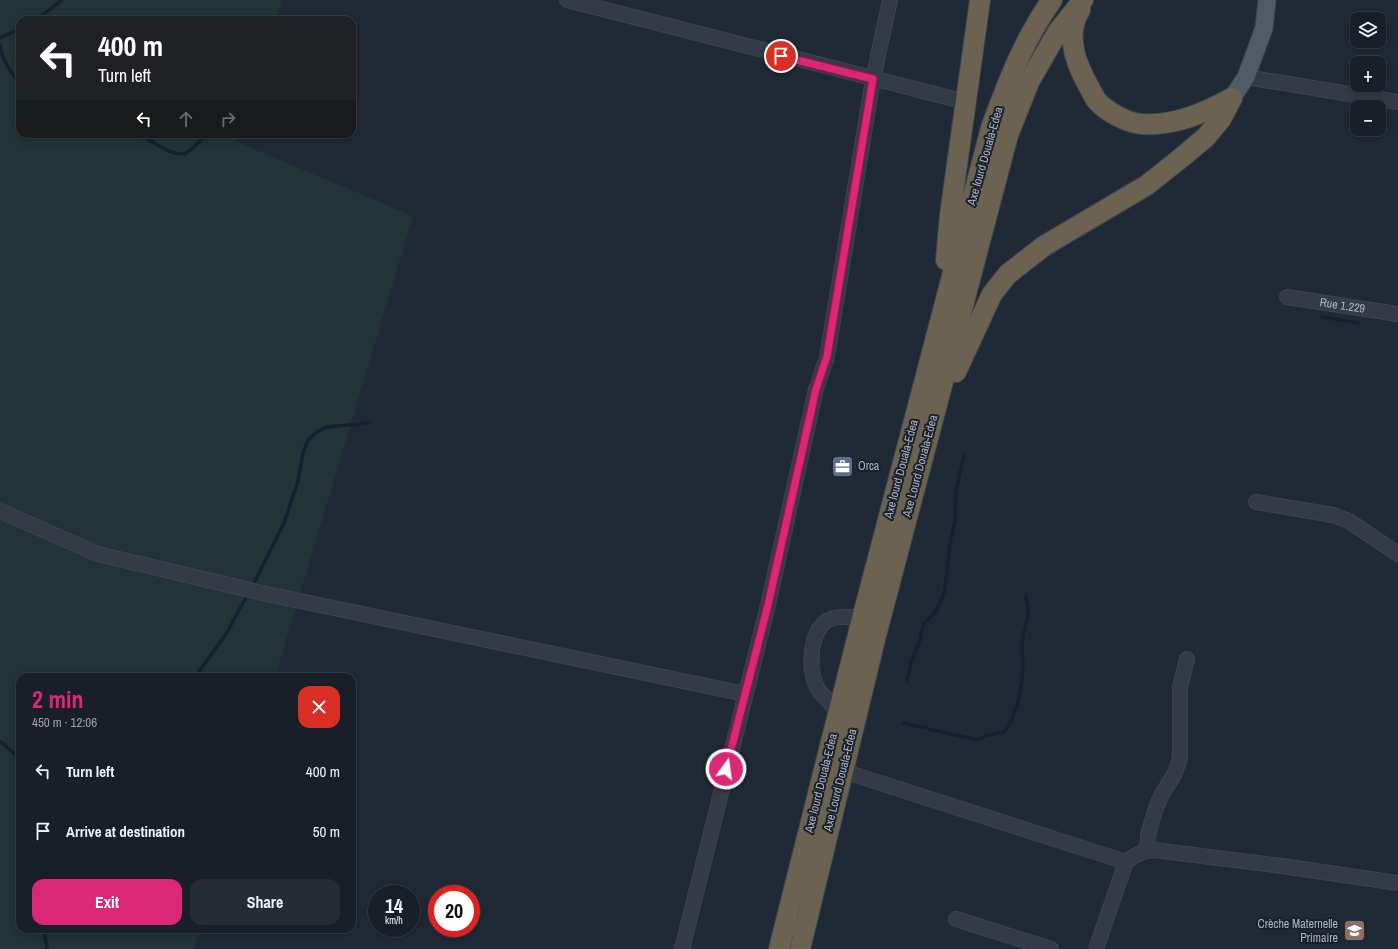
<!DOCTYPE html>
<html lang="en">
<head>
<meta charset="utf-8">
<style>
	:root { --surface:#181f28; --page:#252c34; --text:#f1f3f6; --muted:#9fa2a8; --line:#363d45; --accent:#db2777 }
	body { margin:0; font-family:"Archivo Narrow",sans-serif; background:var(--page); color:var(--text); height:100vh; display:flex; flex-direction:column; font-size:15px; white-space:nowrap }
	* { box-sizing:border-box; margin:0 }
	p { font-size:13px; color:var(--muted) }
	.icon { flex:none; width:22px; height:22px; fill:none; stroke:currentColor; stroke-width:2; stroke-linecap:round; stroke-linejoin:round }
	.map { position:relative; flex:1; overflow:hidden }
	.sheet { position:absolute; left:16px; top:673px; width:340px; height:260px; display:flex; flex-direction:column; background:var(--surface); border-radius:12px; box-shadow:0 2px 10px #0003,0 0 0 1px var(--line) }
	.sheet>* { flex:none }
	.top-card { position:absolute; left:16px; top:16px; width:340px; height:122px; border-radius:12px; box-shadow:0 2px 10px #0003,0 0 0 1px var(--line); background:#202124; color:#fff; overflow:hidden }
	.controls { position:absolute; left:1350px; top:12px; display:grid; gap:8px }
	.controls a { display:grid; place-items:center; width:36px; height:36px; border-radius:8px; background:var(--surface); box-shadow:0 2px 10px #0003,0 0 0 1px var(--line); font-size:20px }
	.speed { position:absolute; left:368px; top:885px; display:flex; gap:8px; font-size:20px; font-weight:700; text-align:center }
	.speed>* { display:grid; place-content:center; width:52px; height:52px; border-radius:50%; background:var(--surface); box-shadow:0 2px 10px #0003,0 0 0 1px var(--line); line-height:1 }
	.speed small { font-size:10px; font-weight:400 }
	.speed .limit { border:6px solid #d22; background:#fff; color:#111 }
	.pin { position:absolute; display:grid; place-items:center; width:34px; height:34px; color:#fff; margin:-17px; border:2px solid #fff; border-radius:50%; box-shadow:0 1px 4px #0007 }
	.me { position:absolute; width:44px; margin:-22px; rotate:14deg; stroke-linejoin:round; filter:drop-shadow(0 0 3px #0008) }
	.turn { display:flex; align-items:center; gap:14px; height:84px; padding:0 16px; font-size:18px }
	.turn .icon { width:52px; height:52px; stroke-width:2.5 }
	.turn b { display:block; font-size:28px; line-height:34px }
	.lanes { display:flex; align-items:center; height:38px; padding:0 16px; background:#0003; justify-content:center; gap:20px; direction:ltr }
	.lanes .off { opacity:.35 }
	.round { display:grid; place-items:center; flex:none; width:42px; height:42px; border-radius:12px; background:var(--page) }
	.overview { display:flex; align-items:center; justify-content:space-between; height:68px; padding:0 16px }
	h1 { font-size:24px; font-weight:700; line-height:30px; color:var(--accent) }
	.cta { display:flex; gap:8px; margin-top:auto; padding:8px 16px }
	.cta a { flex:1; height:46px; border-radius:12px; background:var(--accent); color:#fff; font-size:16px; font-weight:700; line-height:46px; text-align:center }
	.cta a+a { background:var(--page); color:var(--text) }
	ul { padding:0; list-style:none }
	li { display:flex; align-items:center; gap:12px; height:60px; padding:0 16px }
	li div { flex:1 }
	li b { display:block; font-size:15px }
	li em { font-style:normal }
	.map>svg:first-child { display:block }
	.green { fill:#223437 }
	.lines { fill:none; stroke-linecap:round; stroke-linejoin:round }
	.stream { stroke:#152132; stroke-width:3.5 }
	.minor-casing { stroke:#3d4450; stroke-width:16 }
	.major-casing { stroke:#3d4450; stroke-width:19 }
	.highway-casing { stroke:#3e4651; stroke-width:22 }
	.minor { stroke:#343b46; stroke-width:14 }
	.major { stroke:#515a67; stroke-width:17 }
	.highway { stroke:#6c6251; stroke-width:20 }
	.route-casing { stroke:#8e194d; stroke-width:10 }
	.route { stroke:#db2777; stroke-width:7 }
	.labels { text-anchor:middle; stroke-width:4; stroke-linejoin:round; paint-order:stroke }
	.street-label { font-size:12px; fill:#aeb6c3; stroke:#19202b }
	.poi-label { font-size:12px; fill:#aeb6c3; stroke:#19202b; text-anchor:start }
</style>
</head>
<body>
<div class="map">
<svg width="1398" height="949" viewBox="0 0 1398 949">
	<rect width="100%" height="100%" fill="#202936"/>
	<polygon class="green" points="0,0 282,0 275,20 20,20 20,134 237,134 235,141 413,216 275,677 20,677 20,929 200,929 194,949 0,949"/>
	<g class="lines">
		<g class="stream">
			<polyline points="36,20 62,0"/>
			<polyline points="0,38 20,29"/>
			<path d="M0 46C2 58 11 74 20 83"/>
			<path d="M110 134C120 137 133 135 144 138 156 142 176 161 189 151 196 146 201 139 208 134"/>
			<polyline points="1322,317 1358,323"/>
			<polyline points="252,587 284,523 298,481 303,453 308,440 318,431 327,427 370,423"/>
			<polyline points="195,677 226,634 249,592"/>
			<polyline points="907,681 912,660 919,643 922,628 926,621 936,611 944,594 951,537 955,521 956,491 964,455"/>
			<path d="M903 723 977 740 985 736 1004 732C1018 715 1022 687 1023 664 1023 657 1021 650 1022 643 1024 623 1032 619 1026 597"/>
			<polyline points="0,741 20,759"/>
			<polyline points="44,929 47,949"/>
		</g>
		<defs>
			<g id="minor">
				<polyline points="567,0 966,102"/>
				<polyline points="1246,77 1398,102"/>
				<path id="s1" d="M1287 297 1398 314"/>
				<polyline points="1256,502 1333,515 1349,521 1398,554"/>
				<polyline points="0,511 98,554 262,593 745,694"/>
				<path d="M840 712C833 706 826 699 820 692 808 676 808 638 824 623 834 614 850 617 862 619"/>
				<polyline points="843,771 1126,862"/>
				<polyline points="1147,850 1148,835 1155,811 1161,796 1175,773 1180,758 1180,687 1187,659"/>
				<polyline points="956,919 1051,949"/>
				<polyline points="682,949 768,605 816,389 827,357 873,79 890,0"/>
				<path d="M1096 949 1126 862C1135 855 1142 851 1154 850L1282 866 1398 883"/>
			</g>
			<polyline id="major" points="1232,98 1246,77 1264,28 1267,0"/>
			<g id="highway">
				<path d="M1080 10C1065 34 1075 62 1088 85 1091 90 1093 96 1097 101 1107 112 1127 123 1142 124 1175 126 1204 113 1232 98"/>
				<polyline points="946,260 950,215 980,0"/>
				<polyline points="956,372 992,294 1008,274 1044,246 1147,185 1181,158 1206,137 1221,119 1232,98"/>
				<path d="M779 949 862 619 991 128C1007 84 1024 39 1052 0"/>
				<polyline points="800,949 875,639 1008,135 1029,82 1057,33 1083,0"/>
			</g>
		</defs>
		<use href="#minor" class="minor-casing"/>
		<use href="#major" class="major-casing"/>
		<use href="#highway" class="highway-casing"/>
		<use href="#minor" class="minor"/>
		<use href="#major" class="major"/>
		<use href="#highway" class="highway"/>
	</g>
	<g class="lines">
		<defs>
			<polyline id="route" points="726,769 768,605 816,389 827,356 873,79 781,56"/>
		</defs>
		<use href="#route" class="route-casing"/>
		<use href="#route" class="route"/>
	</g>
	<defs>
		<symbol id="office-square" viewBox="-11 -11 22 22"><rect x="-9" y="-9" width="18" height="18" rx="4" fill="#5c6f8a" stroke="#19202b"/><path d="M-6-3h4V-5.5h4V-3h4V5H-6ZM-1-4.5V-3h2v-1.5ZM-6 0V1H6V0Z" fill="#fff"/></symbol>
		<symbol id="school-square" viewBox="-11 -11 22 22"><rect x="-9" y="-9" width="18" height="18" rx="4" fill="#8d6e63" stroke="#19202b"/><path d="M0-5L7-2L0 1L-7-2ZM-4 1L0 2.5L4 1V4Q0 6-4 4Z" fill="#fff"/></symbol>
	</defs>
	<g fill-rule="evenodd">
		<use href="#office-square" x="830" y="454" width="25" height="25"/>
		<use href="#school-square" x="1342" y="918" width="25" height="25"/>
	</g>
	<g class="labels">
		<g class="street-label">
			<text transform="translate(985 156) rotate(-74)" y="4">Axe lourd Douala-Edea</text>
			<text dy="4" stroke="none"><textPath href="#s1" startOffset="56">Rue 1.229</textPath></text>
			<text transform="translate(920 466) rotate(-75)" y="4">Axe Lourd Douala-Edea</text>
			<text transform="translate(901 469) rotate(-75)" y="4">Axe lourd Douala-Edea</text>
			<text transform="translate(840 780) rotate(-76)" y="4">Axe Lourd Douala-Edea</text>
			<text transform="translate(821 783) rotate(-76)" y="4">Axe lourd Douala-Edea</text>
		</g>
		<g class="poi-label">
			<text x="858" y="470">Orca</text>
			<text x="1338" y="928" text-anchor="end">Crèche Maternelle<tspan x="1338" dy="14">Primaire</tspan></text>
		</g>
	</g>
</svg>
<div class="controls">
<a><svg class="icon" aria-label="layers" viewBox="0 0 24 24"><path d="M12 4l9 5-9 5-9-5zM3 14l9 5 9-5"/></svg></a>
<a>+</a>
<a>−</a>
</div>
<div class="speed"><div>14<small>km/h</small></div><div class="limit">20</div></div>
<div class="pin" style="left:781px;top:56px;background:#d93025"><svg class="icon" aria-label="arrive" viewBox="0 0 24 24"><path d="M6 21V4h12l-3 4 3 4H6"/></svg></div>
<svg class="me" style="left:726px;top:769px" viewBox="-20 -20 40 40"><circle r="17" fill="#db2777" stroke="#fff" stroke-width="3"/><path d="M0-11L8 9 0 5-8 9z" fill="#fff"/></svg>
<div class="top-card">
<div class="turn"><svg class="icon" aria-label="left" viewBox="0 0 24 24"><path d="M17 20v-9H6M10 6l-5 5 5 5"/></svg><div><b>400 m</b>Turn left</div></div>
<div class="lanes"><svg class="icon" aria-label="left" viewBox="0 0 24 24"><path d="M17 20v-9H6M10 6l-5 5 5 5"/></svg><svg class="icon off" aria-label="ahead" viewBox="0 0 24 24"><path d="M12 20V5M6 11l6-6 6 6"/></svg><svg class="icon off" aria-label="right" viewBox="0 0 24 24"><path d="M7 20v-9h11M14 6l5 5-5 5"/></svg></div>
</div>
<section class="sheet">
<div class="overview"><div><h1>2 min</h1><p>450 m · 12:06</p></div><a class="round" style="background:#d93025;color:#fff"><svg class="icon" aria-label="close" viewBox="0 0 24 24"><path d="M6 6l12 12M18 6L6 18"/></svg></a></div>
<ul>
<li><svg class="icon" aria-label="left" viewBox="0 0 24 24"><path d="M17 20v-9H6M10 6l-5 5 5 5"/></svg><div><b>Turn left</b></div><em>400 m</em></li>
<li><svg class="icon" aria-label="arrive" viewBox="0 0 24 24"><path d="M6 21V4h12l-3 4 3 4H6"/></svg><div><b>Arrive at destination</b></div><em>50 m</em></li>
</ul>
<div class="cta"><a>Exit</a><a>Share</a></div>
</section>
</div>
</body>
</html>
